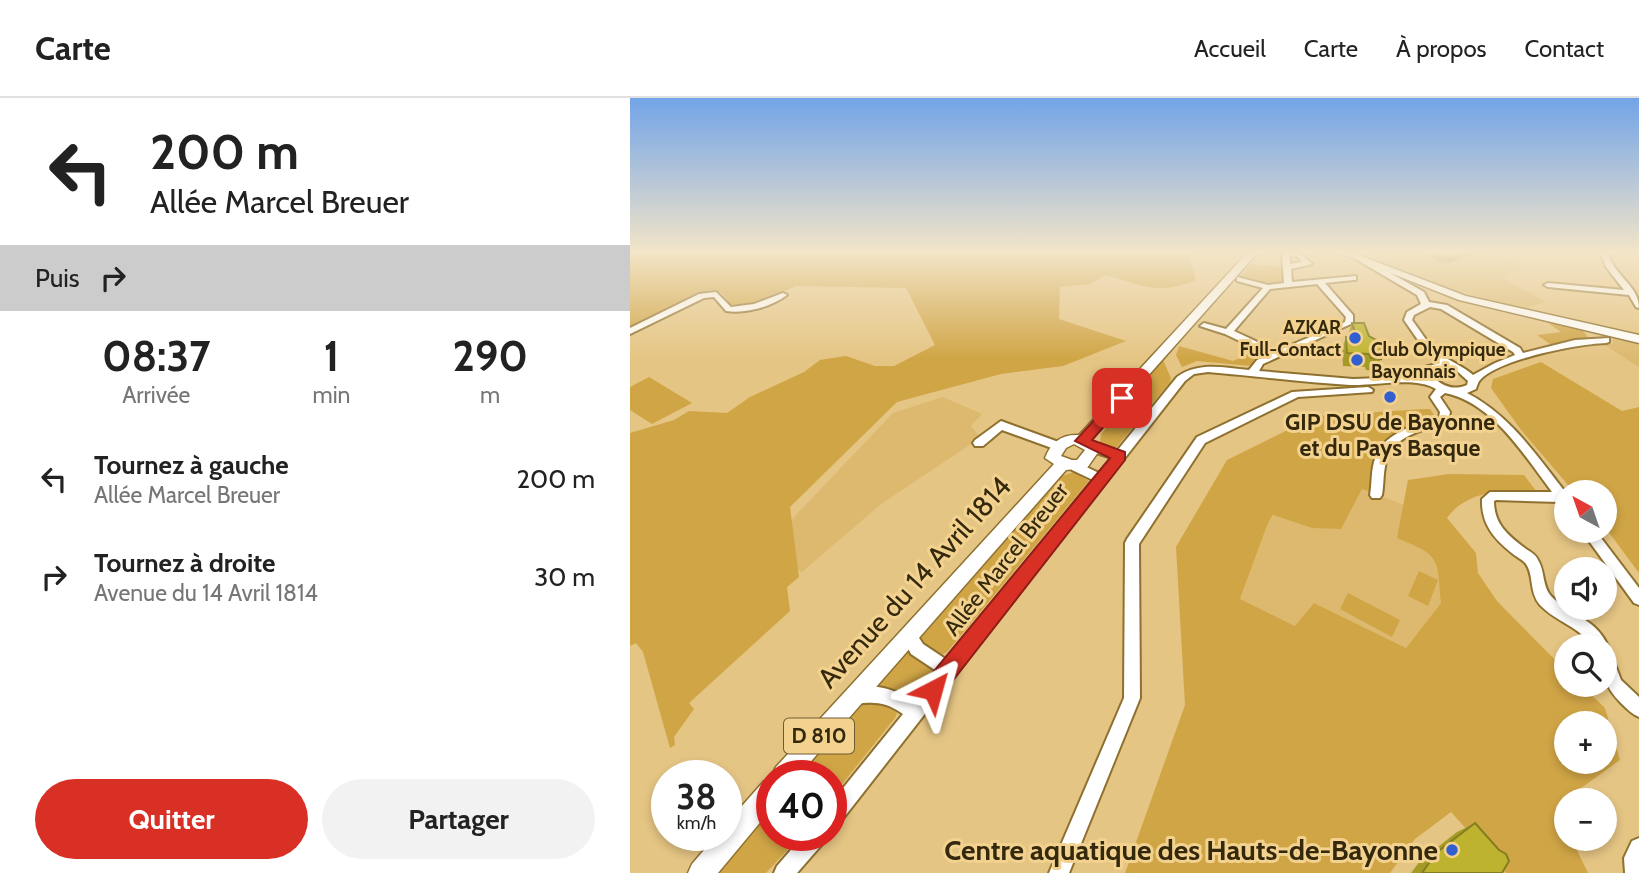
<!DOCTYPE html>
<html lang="fr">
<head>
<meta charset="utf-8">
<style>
	:root { --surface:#fff; --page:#f2f2f2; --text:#222; --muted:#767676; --line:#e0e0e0; --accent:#d93025 }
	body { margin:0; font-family:Cabin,sans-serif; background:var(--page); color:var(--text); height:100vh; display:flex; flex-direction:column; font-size:26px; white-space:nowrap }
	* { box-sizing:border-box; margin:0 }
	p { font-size:23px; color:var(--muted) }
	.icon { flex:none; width:38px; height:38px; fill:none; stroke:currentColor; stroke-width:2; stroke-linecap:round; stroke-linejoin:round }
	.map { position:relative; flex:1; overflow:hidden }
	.sheet { display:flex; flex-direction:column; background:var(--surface); width:630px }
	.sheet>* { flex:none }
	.top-card { background:#fff; color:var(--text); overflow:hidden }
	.needle { width:46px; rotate:320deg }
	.buttons { position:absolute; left:924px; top:382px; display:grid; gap:14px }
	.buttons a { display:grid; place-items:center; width:63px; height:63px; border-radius:50%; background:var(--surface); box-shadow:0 4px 10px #0003; font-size:35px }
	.speed { position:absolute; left:21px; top:662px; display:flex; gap:14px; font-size:35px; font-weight:700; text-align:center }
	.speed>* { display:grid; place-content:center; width:91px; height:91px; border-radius:50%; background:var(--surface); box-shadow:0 4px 10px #0003; line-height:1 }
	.speed small { font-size:18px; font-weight:400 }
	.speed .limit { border:10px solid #d22; background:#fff; color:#111 }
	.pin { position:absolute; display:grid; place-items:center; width:60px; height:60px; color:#fff; margin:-30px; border-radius:14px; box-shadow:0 4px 10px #0006 }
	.me { position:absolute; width:77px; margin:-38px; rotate:39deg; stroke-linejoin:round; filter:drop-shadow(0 0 5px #0008) }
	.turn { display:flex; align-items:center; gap:24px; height:147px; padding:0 35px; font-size:32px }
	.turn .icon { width:91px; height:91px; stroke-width:2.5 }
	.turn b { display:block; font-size:49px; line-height:60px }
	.then { display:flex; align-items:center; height:66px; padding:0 35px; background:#0003; gap:14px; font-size:26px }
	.eta { display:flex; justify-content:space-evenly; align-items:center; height:119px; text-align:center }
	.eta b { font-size:42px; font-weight:700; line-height:49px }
	.action { display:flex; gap:14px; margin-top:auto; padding:14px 35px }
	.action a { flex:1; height:80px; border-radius:42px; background:var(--accent); color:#fff; font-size:28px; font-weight:700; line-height:80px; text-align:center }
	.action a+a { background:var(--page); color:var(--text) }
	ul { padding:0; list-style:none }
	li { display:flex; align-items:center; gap:21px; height:98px; padding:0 35px }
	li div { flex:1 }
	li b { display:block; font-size:26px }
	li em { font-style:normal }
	header { display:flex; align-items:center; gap:42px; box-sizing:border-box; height:98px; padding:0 35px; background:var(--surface); border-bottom:2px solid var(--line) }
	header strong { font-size:33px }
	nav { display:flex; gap:38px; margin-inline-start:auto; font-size:24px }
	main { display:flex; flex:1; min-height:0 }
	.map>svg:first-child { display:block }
	.built { fill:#dcb96f }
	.green { fill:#d0a546; fill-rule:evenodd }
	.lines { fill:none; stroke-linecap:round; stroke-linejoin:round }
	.minor-casing { stroke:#8e702f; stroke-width:4 }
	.major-casing { stroke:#8e702f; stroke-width:3 }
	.minor { fill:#fff; fill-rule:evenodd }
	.major { fill:#fff; fill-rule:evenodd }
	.wall { fill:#a39a28 }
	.shaded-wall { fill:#857d20 }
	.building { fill:#beb32e; stroke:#857d20; stroke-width:2 }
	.route { fill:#d93025; stroke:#8d1f18; stroke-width:2 }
	.poi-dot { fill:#325fcf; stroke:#f3d290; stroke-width:2.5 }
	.labels { text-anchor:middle; stroke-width:6; stroke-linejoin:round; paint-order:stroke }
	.far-poi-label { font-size:19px; font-weight:bold; fill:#35290d; stroke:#f3d290; text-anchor:end }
	.shield { fill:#f3d290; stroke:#6e5c34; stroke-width:2 }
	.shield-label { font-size:21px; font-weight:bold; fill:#35290d }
	.poi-label { font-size:23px; font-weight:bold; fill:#35290d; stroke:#f3d290 }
	.street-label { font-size:23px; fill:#35290d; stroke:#f3d290 }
	.near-street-label { font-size:28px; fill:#35290d; stroke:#f3d290 }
	.near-poi-label { font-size:28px; font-weight:bold; fill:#35290d; stroke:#f3d290; text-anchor:end }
</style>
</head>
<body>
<header>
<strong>Carte</strong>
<nav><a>Accueil</a><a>Carte</a><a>À propos</a><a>Contact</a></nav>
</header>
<main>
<section class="sheet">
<div class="top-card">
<div class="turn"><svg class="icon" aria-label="left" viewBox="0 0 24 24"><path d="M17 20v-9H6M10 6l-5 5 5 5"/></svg><div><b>200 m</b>Allée Marcel Breuer</div></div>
<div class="then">Puis<svg class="icon" aria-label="right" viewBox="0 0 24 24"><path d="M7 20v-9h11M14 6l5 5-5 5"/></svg></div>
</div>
<div class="eta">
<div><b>08:37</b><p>Arrivée</p></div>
<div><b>1</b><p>min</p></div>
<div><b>290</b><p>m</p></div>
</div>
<ul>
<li><svg class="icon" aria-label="left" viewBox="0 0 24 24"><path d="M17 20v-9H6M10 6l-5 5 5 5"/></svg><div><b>Tournez à gauche</b><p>Allée Marcel Breuer</p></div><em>200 m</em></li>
<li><svg class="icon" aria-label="right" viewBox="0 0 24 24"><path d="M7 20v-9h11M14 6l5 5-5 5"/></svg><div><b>Tournez à droite</b><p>Avenue du 14 Avril 1814</p></div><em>30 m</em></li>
</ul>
<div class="action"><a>Quitter</a><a>Partager</a></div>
</section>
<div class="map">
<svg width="1009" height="775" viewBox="0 0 1009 775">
	<rect width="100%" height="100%" fill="#e5c584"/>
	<g class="built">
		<polygon points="729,153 862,153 897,170 871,179 916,204 895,210 860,202 806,186"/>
		<polygon points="986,241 1009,247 1009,269 973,246 983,246 982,242"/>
		<polygon points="313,299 352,316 341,328 349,338 347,342 251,406 172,474 131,454 263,315"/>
		<polygon points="732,390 774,407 767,440 799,453 808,466 811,505 776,550 684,505 666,528 610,502 638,425 644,417 682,430"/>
	</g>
	<g class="green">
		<path d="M0 153H558L566 182C530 197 513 188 476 177L460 186 430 189 429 221 496 243 433 268 371 276 267 304 160 409 169 479 157 489 160 513 59 605 64 611 44 639 45 647 40 650 13 554 6 545 0 548V335L44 322 59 313 97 315 120 299 174 274 190 262 216 258 245 268H264L305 247 276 190 166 188 120 208 100 206 92 195 82 193 0 231Z"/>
		<polygon points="621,166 653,169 654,183 638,186 609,180"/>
		<polygon points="918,225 952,231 959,241 923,248 907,237 931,234"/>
		<polygon points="549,248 603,263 628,252 636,257 621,268 567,263 552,269 546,257"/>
		<polygon points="533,262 541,280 540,284 485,351 470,345 471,336"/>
		<polygon points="911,264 992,313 1009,309 1009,475 975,429 975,394 944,394 891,332 861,290 863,281"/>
		<polygon points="19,279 62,305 22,326 0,312 0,289"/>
		<path d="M794 311H800L807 321 766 338 742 394 732 391 711 431 682 430 643 417 638 425 610 501 665 528 684 505 776 550 811 505C807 459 811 458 767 440L778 382 819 376 894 377 907 394C874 392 838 391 817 420L846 455 848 475 867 503 936 573V586H950L975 610 990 662 926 708 936 730V740H941L958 775H876L821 714 785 741 760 775H495L555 607 546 449 597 362 686 318ZM936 625H975V663H936Z"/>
		<polygon points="444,374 459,383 317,554 310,558 293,549 290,543 293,535 429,379"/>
		<polygon points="789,473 808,482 798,508 778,498"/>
		<polygon points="718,495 770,522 762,539 710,511"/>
		<polygon points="277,549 310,573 284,606 241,589"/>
		<polygon points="248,602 267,615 265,620 201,700 201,677 163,677 229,603"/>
		<polygon points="142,701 142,737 171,737 136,775 77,775"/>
	</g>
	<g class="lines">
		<defs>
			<g id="minor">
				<path d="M668 153 682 166 661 171 662 184 726 178V182H723L695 185 723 217V225L633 266 629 273 723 281 781 279 794 281 792 278 795 269 810 265 797 255 774 222 777 214 791 206 787 197 729 163 728 161 732 159 794 194 799 204 817 207 890 250 893 255 945 242 979 240V244L976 245C948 246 869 261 850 282 848 284 847 288 846 291L837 295C880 317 907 358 936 395L935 408 929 404 866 402 864 403C864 427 879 438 896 451 901 454 906 457 908 462 915 473 912 488 921 498 941 519 965 519 978 548L976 553 975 548H962C949 528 926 524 910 507 899 494 904 477 896 466 893 462 887 459 883 456 864 441 851 426 852 401L860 394H922C894 357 863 305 815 295L810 299 820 314 818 323C796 332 762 337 756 364 753 375 754 386 752 397L750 400H742L740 397C742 386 741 375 744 364 752 334 784 328 809 319L810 314 800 299 806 291C785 278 745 288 720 287 673 284 625 278 578 274L564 276 555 283 208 727 201 729V705L273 616C264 610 256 605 244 605 235 604 228 607 219 604L217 598 219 592C242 583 264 591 284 603L308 574 281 556 271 537 274 532 279 530 284 532 293 546 317 562 463 382 442 372 440 369 442 366H450L469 375 482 360 460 353 458 350 460 347 464 346 487 353 547 279C568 263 595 270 619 272L627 262 639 257 595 236 570 228 574 225 596 231 633 190 607 183V179L638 187 654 185 652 156ZM666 157 672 164 660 166V158ZM687 186 716 219 715 224 647 253 604 233 640 191ZM800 209 811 211 883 254 885 257 865 265 843 277C832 267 818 263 806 253 797 245 790 232 782 222L784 217ZM814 270 827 273 838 283 837 287C823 293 812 288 802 278L803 273Z"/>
				<path d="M970 153H977C985 180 1009 187 1009 210L1006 209 999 197 918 189 914 187 918 185 994 192 976 169Z"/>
				<path d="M86 194 101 209 124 206 153 195 157 197C141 209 116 216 96 213L84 199 74 200 0 236V230L69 196Z"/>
				<polygon points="738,289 743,292 742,294 668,299 575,345 509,446 510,600 439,775 419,775 494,600 495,445 497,441 567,339 662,294"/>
				<polygon points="371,323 434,346 436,349 430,353 372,332 353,348 345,348 343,345 345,342"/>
				<polygon points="951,432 965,432 1009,490 1009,507 1004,505"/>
				<path d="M975 554 981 556 991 582 1009 599V619C1002 616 997 611 991 605 972 585 975 580 975 554Z"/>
				<polygon points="174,737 197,737 194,744 167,775 144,775 147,768"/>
				<polygon points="1009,740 1009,775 995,775 994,760 1002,743"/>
			</g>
			<g id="major">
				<path d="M619 153H629L461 342 471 350 457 370 436 372 169 677H142L146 669 424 366 415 360C421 344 432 336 449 337ZM444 346 455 352 447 362H442L431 358 436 350Z"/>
				<polygon points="705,153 718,153 836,198 1009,237 1009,245 829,202"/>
				<polygon points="142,679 142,710 88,775 58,775 62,766 87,737 96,737 96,726 134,683"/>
			</g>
		</defs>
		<use href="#minor" class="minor-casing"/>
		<use href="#major" class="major-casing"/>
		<use href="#minor" class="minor"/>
		<use href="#major" class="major"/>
	</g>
	<g class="wall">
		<polygon points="789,153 852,153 818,165 808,163"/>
		<polygon points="722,225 739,238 753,256 746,273 736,272 735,269 713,268 712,251 716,239 719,239 718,237"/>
		<polygon points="845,725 872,775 781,775 790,763 827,734"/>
	</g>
	<polygon class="shaded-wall" points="843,153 852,153 818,165 819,161"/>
	<g class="building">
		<polygon points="797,153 843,153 819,161 810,160"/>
		<polygon points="722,225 734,225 739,238 748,243 753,256 749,255 751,261 741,260 739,256 717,255 716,239 727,240"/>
		<polygon points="845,725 869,752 876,756 879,763 872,775 792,775 806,755"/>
	</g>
	<linearGradient id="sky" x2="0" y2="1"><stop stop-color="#72a4e8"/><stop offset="0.59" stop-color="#f3e5c8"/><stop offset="1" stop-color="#f3e5c8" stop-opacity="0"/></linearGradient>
	<rect width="1009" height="261" fill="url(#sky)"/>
	<polygon class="route" points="492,296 499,300 462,342 495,354 495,362 310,599 303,602 295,599 292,592 295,584 480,360 445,343 487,297"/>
	<g class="poi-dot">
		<circle cx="725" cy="240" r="7"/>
		<circle cx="727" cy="262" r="7"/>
		<circle cx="760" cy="299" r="7"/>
		<circle cx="822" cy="752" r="7"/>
	</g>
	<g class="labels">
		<g class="far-poi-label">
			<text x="711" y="236">AZKAR<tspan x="711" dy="22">Full-Contact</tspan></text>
			<text x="741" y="258" text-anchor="start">Club Olympique<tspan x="741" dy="22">Bayonnais</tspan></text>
		</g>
		<rect class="shield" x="154" y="620.5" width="70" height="35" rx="5"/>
		<g class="shield-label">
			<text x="189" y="645">D 810</text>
		</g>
		<g class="poi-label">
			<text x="760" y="332">GIP DSU de Bayonne<tspan x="760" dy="26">et du Pays Basque</tspan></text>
		</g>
		<g class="street-label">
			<text transform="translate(376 461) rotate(-52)" y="8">Allée Marcel Breuer</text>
		</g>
		<g class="near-street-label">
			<text transform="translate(284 484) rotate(-48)" y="10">Avenue du 14 Avril 1814</text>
		</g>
		<g class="near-poi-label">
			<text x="808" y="762">Centre aquatique des Hauts-de-Bayonne</text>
		</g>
	</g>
</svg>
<div class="buttons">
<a><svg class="needle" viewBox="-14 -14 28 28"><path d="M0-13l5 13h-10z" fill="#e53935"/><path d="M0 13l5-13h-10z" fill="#767676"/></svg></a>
<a><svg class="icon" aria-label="sound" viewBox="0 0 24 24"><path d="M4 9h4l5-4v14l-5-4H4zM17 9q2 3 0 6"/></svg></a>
<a><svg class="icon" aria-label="search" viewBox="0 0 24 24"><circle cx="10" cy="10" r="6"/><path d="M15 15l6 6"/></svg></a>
<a>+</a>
<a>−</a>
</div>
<div class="speed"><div>38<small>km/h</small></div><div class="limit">40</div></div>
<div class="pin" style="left:492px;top:300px;background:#d93025"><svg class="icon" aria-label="arrive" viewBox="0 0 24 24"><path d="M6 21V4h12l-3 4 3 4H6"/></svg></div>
<svg class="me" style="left:303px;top:592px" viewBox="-20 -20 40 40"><path d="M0-17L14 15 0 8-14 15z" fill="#d93025" stroke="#fff" stroke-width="4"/></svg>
</div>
</main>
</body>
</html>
